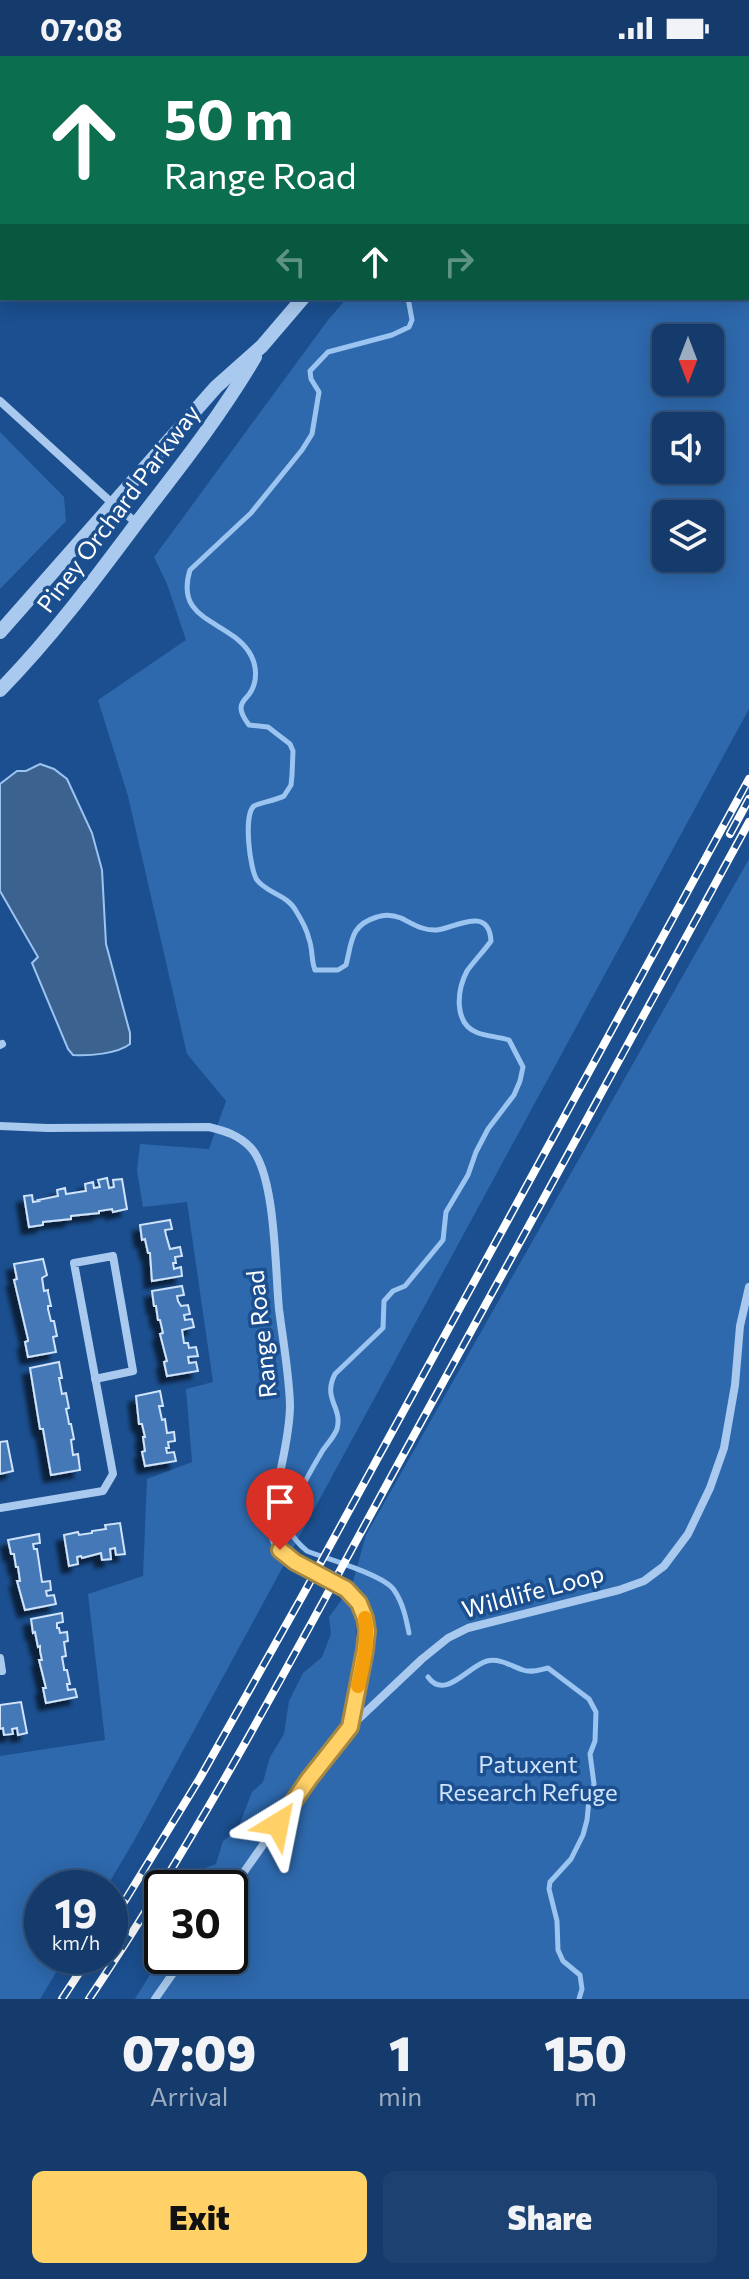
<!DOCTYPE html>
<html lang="en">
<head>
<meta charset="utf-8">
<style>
	:root { --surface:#143b6b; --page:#1d4271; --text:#f1f3f6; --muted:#9dadc1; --line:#33557e; --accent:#ffd166 }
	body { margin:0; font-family:Commissioner,sans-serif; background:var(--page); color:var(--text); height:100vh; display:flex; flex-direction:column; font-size:30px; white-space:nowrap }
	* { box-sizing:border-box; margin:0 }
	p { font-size:26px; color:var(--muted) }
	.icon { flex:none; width:44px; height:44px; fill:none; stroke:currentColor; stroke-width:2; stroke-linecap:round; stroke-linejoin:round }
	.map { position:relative; height:1943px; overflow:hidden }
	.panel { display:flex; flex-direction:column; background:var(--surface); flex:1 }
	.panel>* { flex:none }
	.banner { position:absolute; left:0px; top:0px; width:750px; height:244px; box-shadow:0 4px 20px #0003,0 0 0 2px var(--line); background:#0b6e4f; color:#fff; overflow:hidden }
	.needle { width:52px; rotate:180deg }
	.controls { position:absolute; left:652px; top:268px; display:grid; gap:16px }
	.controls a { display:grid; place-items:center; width:72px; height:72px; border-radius:12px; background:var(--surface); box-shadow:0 4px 20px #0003,0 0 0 2px var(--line); font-size:40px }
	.speed { position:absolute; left:24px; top:1814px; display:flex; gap:16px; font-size:40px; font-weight:700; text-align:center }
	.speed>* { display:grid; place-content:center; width:104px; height:104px; border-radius:50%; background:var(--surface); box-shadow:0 4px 20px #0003,0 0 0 2px var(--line); line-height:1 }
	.speed small { font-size:20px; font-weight:400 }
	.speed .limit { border:4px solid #111; border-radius:12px; background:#fff; color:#111 }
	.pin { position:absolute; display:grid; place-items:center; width:68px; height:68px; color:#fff; margin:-82px -34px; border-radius:50% 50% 50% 0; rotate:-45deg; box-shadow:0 0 8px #0007 }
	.pin .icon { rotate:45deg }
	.me { position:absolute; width:88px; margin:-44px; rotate:35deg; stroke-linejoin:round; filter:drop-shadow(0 0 6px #0008) }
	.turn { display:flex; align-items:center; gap:28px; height:168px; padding:0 32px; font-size:36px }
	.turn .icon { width:104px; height:104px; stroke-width:2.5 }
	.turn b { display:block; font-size:56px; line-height:68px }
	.lanes { display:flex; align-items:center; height:76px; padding:0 32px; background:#0003; justify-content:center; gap:40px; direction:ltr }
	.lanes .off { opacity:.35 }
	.eta { display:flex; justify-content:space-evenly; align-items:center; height:136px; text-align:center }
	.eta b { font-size:48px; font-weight:800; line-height:56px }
	.cta { display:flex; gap:16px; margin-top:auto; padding:16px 32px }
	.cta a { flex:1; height:92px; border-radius:12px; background:var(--accent); color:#111; font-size:32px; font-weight:800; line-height:92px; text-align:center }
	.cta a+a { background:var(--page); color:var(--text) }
	.status { display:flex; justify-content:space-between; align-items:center; height:56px; padding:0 40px; background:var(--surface); direction:ltr }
	.status svg { height:22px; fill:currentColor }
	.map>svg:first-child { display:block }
	.green { fill:#2e69ad; fill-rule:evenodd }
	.water { fill:#3c6290; stroke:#9cc4f0; stroke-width:2 }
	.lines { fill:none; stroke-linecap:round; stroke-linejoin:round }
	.stream { stroke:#9cc4f0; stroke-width:5 }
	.building { fill:#4478b7; stroke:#cfe3fa; stroke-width:2; filter:url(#shadow) }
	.service { stroke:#a9c9ee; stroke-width:6 }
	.minor { stroke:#a9c9ee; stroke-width:8 }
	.tertiary { stroke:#a9c9ee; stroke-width:14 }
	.rail-casing { stroke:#fff; stroke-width:8 }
	.rail { stroke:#1b4f8f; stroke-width:5; stroke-dasharray:15; stroke-linecap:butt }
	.route-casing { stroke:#a68842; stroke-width:20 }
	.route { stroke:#ffd166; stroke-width:14 }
	.slow { stroke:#f59e0b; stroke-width:14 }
	.labels { text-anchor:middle; stroke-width:7; stroke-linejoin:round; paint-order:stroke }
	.street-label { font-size:24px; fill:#fff; stroke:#1b4f8f }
	.park-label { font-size:24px; fill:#cfe3fa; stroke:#1b4f8f }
</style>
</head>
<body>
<div class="status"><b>07:08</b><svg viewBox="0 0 49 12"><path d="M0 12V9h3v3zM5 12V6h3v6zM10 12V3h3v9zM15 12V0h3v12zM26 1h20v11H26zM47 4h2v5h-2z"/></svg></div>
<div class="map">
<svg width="749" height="1943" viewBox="0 0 749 1943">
	<defs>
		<filter id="shadow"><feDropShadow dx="-7" dy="7" stdDeviation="2" flood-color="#0009"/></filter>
	</defs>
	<rect width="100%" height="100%" fill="#1b4f8f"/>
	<g class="green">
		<polygon points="0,0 163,0 161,2 2,2 2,40 0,41"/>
		<polygon points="444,0 618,0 614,2 447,2"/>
		<path d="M713 0H749V653L135 1783 106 1832H42V1900H66L40 1943H0V1700L105 1684 88 1538 143 1520 147 1423 192 1406 186 1333 213 1326 187 1146 143 1151 137 1115 140 1088 209 1093 226 1045 187 998 128 740 98 644 186 584 167 528 154 501 328 264 347 242H748V2H709ZM666 282H710V326H666ZM666 370H710V414H666ZM666 458H710V502H666Z"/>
		<polygon points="0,376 64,441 66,465 0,533"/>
		<path d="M749 803V1943H135L162 1899 230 1900V1832H199L205 1812 216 1808 223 1785 237 1775 252 1736 263 1726 270 1701 284 1678 289 1645 303 1617 322 1601 331 1578 329 1561 343 1542 355 1553 356 1581C376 1553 373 1553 352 1529L366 1479Z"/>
	</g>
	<path class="water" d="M40 708 54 713 67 723 92 777 102 814 106 888 130 977V988C117 998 89 1000 73 999L68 993 32 907 38 901 0 835V728L17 715H26Z"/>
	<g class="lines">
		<g class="stream">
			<polyline points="748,119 749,119"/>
			<path d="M408 242 412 264 409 271 392 279 328 296 310 315 311 323 319 336 312 378 302 394 251 457 190 514C174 566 227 563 249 596 257 608 258 625 250 637 247 642 241 645 241 652 241 658 246 665 249 669L268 671 290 688 293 695 292 719 291 729 284 740C277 744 259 747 254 750 243 759 250 814 257 824 268 838 288 839 296 855 301 863 307 874 309 883 313 894 311 904 315 914H338L346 909C352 886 350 869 377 861 386 858 393 859 401 862 413 868 423 875 437 874 455 872 489 849 491 885 484 895 474 905 467 915 457 934 453 968 478 977 486 980 500 981 509 984L523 1011 520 1025 514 1039 488 1073 476 1096 468 1119 446 1156 443 1184 405 1230 393 1235 384 1245 383 1272 335 1318C322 1343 343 1351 337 1373 334 1381 328 1387 323 1394 313 1411 285 1456 291 1476 294 1484 301 1490 307 1495 327 1503 384 1519 394 1534 403 1547 406 1562 409 1577"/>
			<path d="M428 1621C445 1645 468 1610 487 1605 500 1602 511 1610 523 1614 531 1617 539 1614 548 1612L589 1643 596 1656 595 1685 590 1698 594 1728 589 1744 587 1764 583 1779 571 1803 550 1826 549 1833 557 1865 558 1894 563 1905 580 1919 582 1933 579 1943"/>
		</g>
	</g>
	<g class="building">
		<polygon points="107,1122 109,1132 114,1131 113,1124 122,1123 127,1153 113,1156 112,1153 99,1155 99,1157 71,1160 71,1163 43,1166 43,1169 29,1171 24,1140 32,1139 33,1146 39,1145 38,1144 58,1140 57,1134 65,1132 66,1138 86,1135 85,1128 93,1126 94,1132 100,1131 98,1124"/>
		<polygon points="170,1164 172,1173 165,1174 166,1179 170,1193 180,1191 182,1200 175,1201 176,1207 173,1207 174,1213 181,1211 182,1220 152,1225 150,1197 148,1197 145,1183 142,1184 140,1169"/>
		<polygon points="43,1203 47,1219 42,1222 44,1235 48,1234 48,1236 51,1250 48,1250 48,1253 51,1265 54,1265 57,1280 53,1281 56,1296 28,1301 25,1286 28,1285 28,1283 14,1224 17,1223 14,1208"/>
		<polygon points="182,1230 184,1239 177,1240 178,1245 181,1250 188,1249 190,1258 184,1259 185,1264 192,1263 194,1271 182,1274 184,1287 188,1287 189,1292 196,1291 198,1300 188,1301 189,1307 196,1306 198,1315 167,1320 164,1306 167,1305 160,1278 163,1277 161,1268 160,1264 158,1264 156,1250 154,1250 152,1235"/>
		<polygon points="59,1306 62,1322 59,1322 62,1338 66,1337 69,1352 66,1353 68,1362 69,1368 71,1368 74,1383 71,1384 73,1399 78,1398 80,1414 51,1419 43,1373 40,1373 30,1312"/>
		<polygon points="160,1335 163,1350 159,1350 162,1364 165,1363 167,1377 174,1376 175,1385 168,1386 169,1392 166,1392 167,1397 174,1396 176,1405 145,1410 142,1396 145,1395 143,1381 145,1381 142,1368 139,1368 136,1340"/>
		<polygon points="7,1385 13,1415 0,1418 0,1386"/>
		<polygon points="120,1467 125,1498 116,1499 115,1492 110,1493 111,1503 102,1504 101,1497 82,1502 81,1500 77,1501 78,1508 69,1510 64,1479 78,1476 79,1479 92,1477 92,1475 106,1473 105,1469"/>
		<polygon points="39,1478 40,1487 33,1488 34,1493 37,1493 42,1526 50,1525 51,1534 46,1535 47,1540 54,1539 56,1548 25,1554 17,1525 20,1525 18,1511 16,1511 14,1498 11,1498 8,1484"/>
		<polygon points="62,1557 63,1566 57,1567 57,1572 59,1572 60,1577 67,1576 68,1585 64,1586 66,1600 62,1601 64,1612 64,1614 67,1614 70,1628 67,1628 68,1634 75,1633 77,1641 46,1647 43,1632 46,1632 39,1604 42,1604 40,1595 40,1590 38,1591 35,1576 33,1577 31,1563"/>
		<polygon points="21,1646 27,1677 18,1679 17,1672 12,1673 13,1678 4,1679 3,1672 0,1673 0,1649"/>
	</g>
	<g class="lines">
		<polyline class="service" points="0,195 2,194"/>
		<g class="minor">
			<polyline points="0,345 113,448 137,467"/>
			<polyline points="0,989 2,988"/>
			<path d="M0 1070 47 1072 209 1071C225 1075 239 1079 251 1092 276 1120 275 1214 279 1253 283 1285 289 1317 290 1349 290 1386 276 1422 274 1458 273 1465 271 1475 273 1482 284 1520 354 1516 365 1564 372 1591 355 1643 350 1671"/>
			<polyline points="0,1452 103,1435 113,1418 74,1207 113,1200 133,1315 95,1323"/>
			<polyline points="0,1602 2,1615 0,1615"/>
			<polyline points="230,1836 309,1723 350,1671 422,1603 448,1582 468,1572 619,1534 644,1525 664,1510 688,1478 710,1432 724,1392 735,1329 740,1270 749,1231"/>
			<polyline points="155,1943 185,1900"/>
		</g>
		<g class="tertiary">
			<polyline points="639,2 643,0"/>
			<polyline points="0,576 216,331 262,290 303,242"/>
			<path d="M0 634C52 581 95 523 139 464 180 411 221 359 255 301"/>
		</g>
		<defs>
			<g id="rail">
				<polyline points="730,778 749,743"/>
				<polyline points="110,1869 200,1722 304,1537 749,723"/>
				<polyline points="62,1943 90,1900"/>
				<path d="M89 1943C201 1776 295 1597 391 1421 511 1203 630 985 749 766"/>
			</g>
		</defs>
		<use href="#rail" class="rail-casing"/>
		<use href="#rail" class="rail"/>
	</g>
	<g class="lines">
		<defs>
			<polyline id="route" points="278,1768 309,1723 350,1671 365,1594 367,1575 365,1562 359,1547 346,1533 295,1506 280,1494"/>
		</defs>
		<use href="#route" class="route-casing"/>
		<use href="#route" class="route"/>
		<path class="slow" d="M358 1630C363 1607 369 1585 365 1562"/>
	</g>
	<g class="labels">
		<g class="street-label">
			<text transform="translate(119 453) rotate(-53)" y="8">Piney Orchard Parkway</text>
			<text transform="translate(262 1278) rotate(-96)" y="8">Range Road</text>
			<text transform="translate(533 1536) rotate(-15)" y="8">Wildlife Loop</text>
		</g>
		<g class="park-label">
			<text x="528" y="1717">Patuxent<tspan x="528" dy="28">Research Refuge</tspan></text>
		</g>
	</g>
</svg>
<div class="controls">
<a><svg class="needle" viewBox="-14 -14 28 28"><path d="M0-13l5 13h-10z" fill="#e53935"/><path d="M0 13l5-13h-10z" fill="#9dadc1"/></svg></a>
<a><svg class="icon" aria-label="sound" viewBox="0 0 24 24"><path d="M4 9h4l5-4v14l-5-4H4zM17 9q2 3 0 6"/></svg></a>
<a><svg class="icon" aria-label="layers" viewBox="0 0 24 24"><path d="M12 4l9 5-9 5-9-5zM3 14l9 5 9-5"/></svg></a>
</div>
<div class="speed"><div>19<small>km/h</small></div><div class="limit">30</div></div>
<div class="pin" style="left:280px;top:1494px;background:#d93025"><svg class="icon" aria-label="arrive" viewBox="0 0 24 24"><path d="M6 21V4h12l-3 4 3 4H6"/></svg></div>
<svg class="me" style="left:278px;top:1768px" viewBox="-20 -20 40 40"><path d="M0-17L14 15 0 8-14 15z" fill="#ffd166" stroke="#fff" stroke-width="4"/></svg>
<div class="banner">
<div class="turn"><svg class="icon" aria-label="ahead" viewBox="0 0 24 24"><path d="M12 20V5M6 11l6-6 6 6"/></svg><div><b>50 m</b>Range Road</div></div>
<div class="lanes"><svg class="icon off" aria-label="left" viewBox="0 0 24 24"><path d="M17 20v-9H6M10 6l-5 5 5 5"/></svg><svg class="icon" aria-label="ahead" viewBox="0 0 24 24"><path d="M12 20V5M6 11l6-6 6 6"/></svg><svg class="icon off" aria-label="right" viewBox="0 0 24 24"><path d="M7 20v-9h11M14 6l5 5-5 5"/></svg></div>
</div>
</div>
<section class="panel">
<div class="eta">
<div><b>07:09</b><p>Arrival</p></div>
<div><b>1</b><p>min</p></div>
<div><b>150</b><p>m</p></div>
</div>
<div class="cta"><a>Exit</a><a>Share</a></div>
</section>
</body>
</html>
